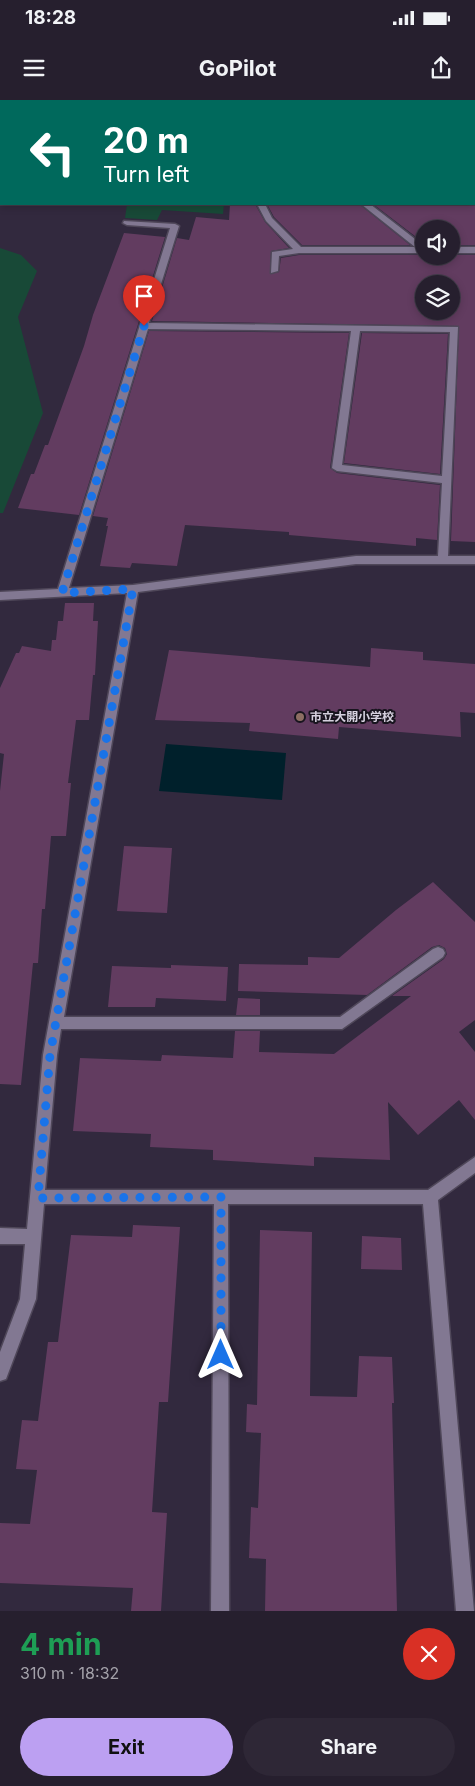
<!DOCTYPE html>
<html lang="en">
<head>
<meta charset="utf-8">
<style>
	:root { --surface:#261f2e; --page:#2e2736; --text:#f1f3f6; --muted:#a4a2aa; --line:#423d4a; --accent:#bca0f2 }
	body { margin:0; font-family:Inter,"Noto Sans JP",sans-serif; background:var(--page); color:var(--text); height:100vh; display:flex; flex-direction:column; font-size:19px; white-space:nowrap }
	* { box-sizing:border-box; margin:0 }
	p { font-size:16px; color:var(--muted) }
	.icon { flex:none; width:28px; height:28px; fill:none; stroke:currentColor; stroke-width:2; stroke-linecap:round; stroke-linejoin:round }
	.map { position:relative; height:1511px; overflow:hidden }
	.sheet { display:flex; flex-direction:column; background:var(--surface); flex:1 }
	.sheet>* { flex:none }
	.hud { position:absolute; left:0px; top:0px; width:475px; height:105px; box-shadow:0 2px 8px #0003,0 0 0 1px var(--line); background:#00695c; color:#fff; overflow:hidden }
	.tools { position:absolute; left:415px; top:120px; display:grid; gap:10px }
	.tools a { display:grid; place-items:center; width:45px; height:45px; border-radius:50%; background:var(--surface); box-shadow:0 2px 8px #0003,0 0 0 1px var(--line); font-size:25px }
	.pin { position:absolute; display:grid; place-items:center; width:42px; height:42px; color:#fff; margin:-51px -21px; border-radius:50% 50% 50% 0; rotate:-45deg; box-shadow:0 0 5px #0007 }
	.pin .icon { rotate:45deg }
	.me { position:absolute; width:55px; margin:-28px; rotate:0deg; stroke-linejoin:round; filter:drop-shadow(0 0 4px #0008) }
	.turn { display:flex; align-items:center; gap:18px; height:105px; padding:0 20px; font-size:22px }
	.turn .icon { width:65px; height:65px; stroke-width:2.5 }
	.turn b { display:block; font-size:35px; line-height:42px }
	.round { display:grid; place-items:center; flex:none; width:52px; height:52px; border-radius:26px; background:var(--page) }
	.overview { display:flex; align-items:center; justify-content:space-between; height:85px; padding:0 20px }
	h1 { font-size:30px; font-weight:700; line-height:38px; color:#1e9e55 }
	.button { display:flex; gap:10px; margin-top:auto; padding:10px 20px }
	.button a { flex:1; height:58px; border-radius:30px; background:var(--accent); color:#111; font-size:20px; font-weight:700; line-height:58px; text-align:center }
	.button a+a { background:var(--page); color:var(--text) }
	.status { display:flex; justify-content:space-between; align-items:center; height:35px; padding:0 25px; background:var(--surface); direction:ltr }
	.status svg { height:14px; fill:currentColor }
	header { display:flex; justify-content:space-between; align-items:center; height:65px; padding:0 20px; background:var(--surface); font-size:22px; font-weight:700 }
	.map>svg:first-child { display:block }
	.green { fill:#184937 }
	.water { fill:#00202b }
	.building { fill:#623c60; fill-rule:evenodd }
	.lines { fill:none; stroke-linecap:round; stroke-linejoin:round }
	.street-casing { stroke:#4f4759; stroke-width:3 }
	.street { fill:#827892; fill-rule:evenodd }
	.route { stroke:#1a73e8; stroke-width:9; stroke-dasharray:0 16.2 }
	.education-dot { fill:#8d6e63; stroke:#18141e; stroke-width:2 }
	.labels { text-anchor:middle; stroke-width:4; stroke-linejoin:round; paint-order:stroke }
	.poi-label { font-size:12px; font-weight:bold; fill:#d6d1df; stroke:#18141e; text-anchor:start }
</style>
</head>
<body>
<div class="status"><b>18:28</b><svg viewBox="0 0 49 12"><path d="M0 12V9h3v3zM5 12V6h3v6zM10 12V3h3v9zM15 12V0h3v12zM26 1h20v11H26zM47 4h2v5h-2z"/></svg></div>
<header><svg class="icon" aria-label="menu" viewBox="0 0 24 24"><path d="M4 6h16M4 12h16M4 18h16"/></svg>GoPilot<svg class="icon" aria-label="share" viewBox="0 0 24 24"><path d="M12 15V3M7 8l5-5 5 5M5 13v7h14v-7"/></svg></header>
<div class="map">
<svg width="475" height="1511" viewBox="0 0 475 1511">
	<rect width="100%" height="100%" fill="#32293e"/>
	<g class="green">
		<polygon points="127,104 224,104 223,114 162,110 157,120 125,118"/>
		<polygon points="0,148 21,155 37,171 18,217 43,313 3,413 0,413"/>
	</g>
	<polygon class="water" points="166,644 286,653 282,700 159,691"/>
	<g class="building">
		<path d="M230 104H255L265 122 289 148 271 151 270 174 279 172 281 158 299 155H475V442L451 441 459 226 152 221 177 138 189 140 196 117 229 120ZM424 184H451V211H424Z"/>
		<polygon points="267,104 359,104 410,145 302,145 274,117"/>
		<polygon points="373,104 475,104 475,145 451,145 451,129 424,129 424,143"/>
		<polygon points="124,133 165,137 79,415 18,408 31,374 34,374 45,345 48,345 84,246 93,215"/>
		<polygon points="149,231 349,233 330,368 337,373 440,385 437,440 416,438 416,446 289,435 289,432 185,425 177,466 132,463 130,468 100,466 108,426 106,426 108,418 93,416"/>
		<polygon points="362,233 448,234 440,374 344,363"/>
		<polygon points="65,503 94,503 93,521 98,521 95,575 93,575 89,620 76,620 68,683 71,683 66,736 51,736 45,809 42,809 38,863 33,863 21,985 0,984 0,691 4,654 0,653 0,588 16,553 19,553 22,546 51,551 52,540 56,540 58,521 63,521"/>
		<polygon points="371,548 423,552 423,560 475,564 475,613 460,612 461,637 339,627 338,639 249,631 250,623 155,620 169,550 370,567"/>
		<polygon points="124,746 172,748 167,813 117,811"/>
		<polygon points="433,782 475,822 475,920 459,932 475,952 475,1020 459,1000 418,1035 388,1002 390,1060 314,1057 314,1066 213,1060 213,1050 150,1047 151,1034 73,1031 80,958 161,961 162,955 233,958 235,931 260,931 259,952 334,954 411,896 392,896 444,859 447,854 445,848 439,845 432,847 367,895 238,891 239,864 308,865 308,857 339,858 396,810"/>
		<polygon points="171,865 228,867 226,901 156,898 155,907 108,907 112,866 171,868"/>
		<polygon points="238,898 260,899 260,915 236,915"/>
		<polygon points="133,1125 180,1127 168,1302 159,1302 152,1412 167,1413 161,1511 131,1511 133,1488 0,1483 0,1423 30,1424 37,1370 16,1369 22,1320 38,1321 48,1242 58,1242 71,1135 132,1137"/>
		<polygon points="260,1130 312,1132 310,1296 357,1297 359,1256 392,1257 394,1303 392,1303 397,1511 265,1511 266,1459 249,1458 251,1407 258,1408 261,1333 246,1332 247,1304 257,1305"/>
		<polygon points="362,1136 401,1138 402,1170 361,1169"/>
	</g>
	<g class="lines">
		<defs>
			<g id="street">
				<polygon points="91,0 99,0 100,1 92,1"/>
				<polygon points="347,0 355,0 356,1 348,1"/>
				<polygon points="437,0 446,0 447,1 438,1"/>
				<rect x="474" y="21" width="1" height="5"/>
				<rect x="0" y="42" width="1" height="4"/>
				<rect x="474" y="94" width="1" height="5"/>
				<polygon points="257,104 265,104 272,118 301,147 415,147 361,104 370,104 424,146 424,153 299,153 279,156 278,171 271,173 272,152 293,149 266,121"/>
				<path d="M124 121 175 124 179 126 149 223 458 227 448 456H475V464H356L138 492 64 917H340L433 849 438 847 443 849 445 853 443 857 342 929H61L57 955 45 1090H428L475 1057V1073L438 1100 474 1511H456L423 1104H228L229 1511H211L214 1104H44L36 1199 6 1279 0 1281V1252L20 1199 25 1144H0V1128L27 1129 43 955 127 493 0 500V492L58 489 170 128 127 125 123 123ZM148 229 351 231 332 368 337 371 442 383 438 456H356L133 485 69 488ZM360 231 450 232 442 376 342 365Z"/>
				<rect x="451" y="147" width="24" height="6"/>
			</g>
		</defs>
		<use href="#street" class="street-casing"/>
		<use href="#street" class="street"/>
	</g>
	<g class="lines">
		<polyline class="route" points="144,226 62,493 133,489 50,955 38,1098 221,1097 221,1255"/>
	</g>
	<circle class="education-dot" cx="300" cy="617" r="5"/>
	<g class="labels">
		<g class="poi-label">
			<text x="310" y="621">市立大開小学校</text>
		</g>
	</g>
</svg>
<div class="tools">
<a><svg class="icon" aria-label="sound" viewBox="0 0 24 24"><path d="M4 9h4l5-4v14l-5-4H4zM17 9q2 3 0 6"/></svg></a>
<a><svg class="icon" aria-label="layers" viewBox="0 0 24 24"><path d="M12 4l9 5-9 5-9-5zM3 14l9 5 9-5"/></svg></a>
</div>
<div class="pin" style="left:144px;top:226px;background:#d93025"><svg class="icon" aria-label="arrive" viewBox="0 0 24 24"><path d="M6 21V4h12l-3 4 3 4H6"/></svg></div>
<svg class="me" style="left:221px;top:1255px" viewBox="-20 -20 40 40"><path d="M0-17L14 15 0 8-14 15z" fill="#1a73e8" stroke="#fff" stroke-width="4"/></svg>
<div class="hud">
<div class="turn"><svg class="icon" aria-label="left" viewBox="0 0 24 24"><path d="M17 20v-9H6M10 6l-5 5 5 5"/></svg><div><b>20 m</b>Turn left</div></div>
</div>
</div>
<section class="sheet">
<div class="overview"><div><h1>4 min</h1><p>310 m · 18:32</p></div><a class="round" style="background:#d93025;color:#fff"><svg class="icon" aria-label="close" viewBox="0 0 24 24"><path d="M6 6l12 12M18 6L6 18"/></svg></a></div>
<div class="button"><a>Exit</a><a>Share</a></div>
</section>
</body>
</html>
